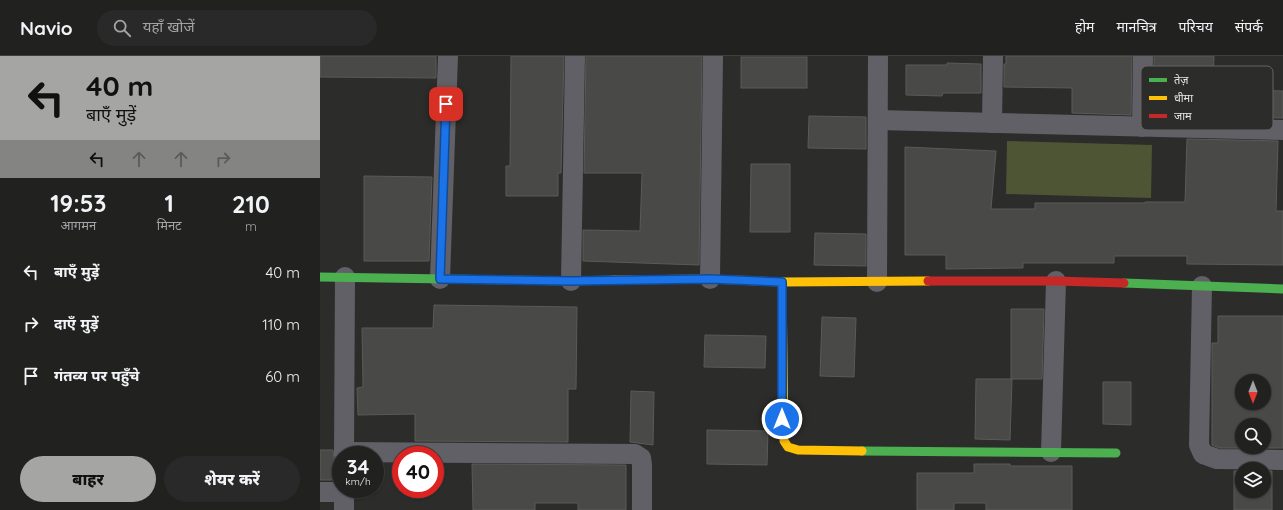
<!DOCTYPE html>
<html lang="hi">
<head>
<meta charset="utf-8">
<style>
	:root { --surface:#212120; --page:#292929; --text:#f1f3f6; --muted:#a2a3a5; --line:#3e3e3e; --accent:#a5a5a4 }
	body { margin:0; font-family:Quicksand,"Noto Sans Devanagari",sans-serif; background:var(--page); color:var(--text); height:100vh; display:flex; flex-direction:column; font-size:15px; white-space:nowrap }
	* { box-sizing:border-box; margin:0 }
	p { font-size:13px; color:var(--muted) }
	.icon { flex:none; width:22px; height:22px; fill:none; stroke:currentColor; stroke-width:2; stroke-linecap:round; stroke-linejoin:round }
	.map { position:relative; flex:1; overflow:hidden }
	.details { display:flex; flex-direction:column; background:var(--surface); width:320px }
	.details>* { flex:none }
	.guide { background:#a5a5a4; color:#111; overflow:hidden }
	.needle { width:26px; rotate:180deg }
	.tools { position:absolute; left:915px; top:318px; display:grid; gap:8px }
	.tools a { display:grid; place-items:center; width:36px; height:36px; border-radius:50%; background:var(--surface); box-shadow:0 1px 3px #0004,0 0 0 1px var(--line); font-size:20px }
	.speed { position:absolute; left:12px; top:390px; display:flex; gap:8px; font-size:20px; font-weight:700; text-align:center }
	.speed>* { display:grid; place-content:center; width:52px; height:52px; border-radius:50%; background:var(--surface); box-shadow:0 1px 3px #0004,0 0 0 1px var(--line); line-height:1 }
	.speed small { font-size:10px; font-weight:400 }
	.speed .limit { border:6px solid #d22; background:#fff; color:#111 }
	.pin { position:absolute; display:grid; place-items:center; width:34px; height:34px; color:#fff; margin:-17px; border-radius:8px; box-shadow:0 2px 6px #0006 }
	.me { position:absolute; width:44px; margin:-22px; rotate:0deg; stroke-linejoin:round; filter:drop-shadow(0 0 3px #0008) }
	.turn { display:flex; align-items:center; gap:14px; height:84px; padding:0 20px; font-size:18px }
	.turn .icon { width:52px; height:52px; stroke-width:2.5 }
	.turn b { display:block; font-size:28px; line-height:34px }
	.lanes { display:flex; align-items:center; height:38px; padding:0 20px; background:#0003; justify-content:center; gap:20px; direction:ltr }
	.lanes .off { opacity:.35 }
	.eta { display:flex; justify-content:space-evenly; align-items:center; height:68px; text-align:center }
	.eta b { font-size:24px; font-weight:800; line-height:28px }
	.primary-button { display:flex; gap:8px; margin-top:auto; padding:8px 20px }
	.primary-button a { flex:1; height:46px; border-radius:24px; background:var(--accent); color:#111; font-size:16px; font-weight:800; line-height:46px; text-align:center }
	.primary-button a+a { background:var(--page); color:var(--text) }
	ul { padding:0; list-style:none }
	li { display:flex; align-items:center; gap:12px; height:52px; padding:0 20px }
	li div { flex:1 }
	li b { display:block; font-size:15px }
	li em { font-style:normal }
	header { display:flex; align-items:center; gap:24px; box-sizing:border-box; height:56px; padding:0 20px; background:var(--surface); border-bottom:1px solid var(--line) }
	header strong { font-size:19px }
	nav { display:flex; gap:22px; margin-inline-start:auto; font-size:14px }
	.search { width:280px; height:36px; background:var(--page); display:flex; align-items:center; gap:10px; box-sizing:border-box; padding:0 14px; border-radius:22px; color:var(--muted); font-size:15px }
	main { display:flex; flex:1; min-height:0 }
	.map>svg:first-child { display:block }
	.green { fill:#4e5535 }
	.building { fill:#494948; stroke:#5a5a59; fill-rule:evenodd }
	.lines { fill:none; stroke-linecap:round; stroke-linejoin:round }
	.street { stroke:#616067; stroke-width:20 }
	.fast { stroke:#4caf50; stroke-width:9 }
	.slow { stroke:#ffc107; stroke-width:9 }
	.jam { stroke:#c62828; stroke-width:9 }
	.route-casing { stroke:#114b97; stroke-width:10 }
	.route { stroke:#1a73e8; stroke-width:7 }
	.key { fill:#2c2d2a; stroke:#646462; stroke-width:1 }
	.key-label { font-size:11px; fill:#e6e6e5 }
</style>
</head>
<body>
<header>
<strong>Navio</strong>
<div class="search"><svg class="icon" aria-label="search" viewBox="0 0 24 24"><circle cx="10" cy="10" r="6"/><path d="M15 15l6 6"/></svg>यहाँ खोजें</div>
<nav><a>होम</a><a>मानचित्र</a><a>परिचय</a><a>संपर्क</a></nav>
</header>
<main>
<section class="details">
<div class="guide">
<div class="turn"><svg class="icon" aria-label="left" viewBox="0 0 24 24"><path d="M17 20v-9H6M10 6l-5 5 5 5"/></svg><div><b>40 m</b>बाएँ मुड़ें</div></div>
<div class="lanes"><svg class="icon" aria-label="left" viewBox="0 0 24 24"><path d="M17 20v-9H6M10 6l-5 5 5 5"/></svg><svg class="icon off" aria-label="ahead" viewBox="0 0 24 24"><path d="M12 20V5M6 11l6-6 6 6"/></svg><svg class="icon off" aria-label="ahead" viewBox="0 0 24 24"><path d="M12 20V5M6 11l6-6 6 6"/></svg><svg class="icon off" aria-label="right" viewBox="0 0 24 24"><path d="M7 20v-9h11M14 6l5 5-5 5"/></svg></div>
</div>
<div class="eta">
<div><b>19:53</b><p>आगमन</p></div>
<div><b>1</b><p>मिनट</p></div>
<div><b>210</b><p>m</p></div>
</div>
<ul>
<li><svg class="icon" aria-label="left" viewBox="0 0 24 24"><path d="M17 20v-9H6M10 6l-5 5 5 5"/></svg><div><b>बाएँ मुड़ें</b></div><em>40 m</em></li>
<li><svg class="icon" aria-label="right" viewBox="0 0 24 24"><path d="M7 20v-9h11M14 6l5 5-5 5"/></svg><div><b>दाएँ मुड़ें</b></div><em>110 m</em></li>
<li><svg class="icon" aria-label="arrive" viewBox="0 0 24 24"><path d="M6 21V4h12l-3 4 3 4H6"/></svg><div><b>गंतव्य पर पहुँचे</b></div><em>60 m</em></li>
</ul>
<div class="primary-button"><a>बाहर</a><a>शेयर करें</a></div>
</section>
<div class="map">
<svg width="963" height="454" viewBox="0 0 963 454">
	<rect width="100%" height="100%" fill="#2c2c2b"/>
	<polygon class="green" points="687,85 832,89 831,142 686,138"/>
	<g class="building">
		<polygon points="0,0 116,0 116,22 0,21"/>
		<polygon points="191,0 244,0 241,117 238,117 238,140 186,140 186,110 190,110"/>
		<polygon points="266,0 382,0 379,209 263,205 263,174 320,175 322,117 264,117"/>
		<polygon points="686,0 812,0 811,59 752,57 752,32 684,31 684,8 686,8"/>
		<polygon points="834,0 894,0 893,33 963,35 963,62 834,59"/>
		<rect x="421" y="1" width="66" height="31"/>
		<polygon points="627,7 661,8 661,37 623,37 622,40 586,39 586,9 627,9"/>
		<polygon points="489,60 546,61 546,93 488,92"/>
		<polygon points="867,83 958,85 956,155 963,155 963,209 867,208 867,200 794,200 794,207 703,207 703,212 626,213 626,199 585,199 585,91 676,95 671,153 715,153 715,147 825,147 825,146 865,146"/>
		<polygon points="431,108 470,108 470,176 430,176"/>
		<polygon points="44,120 112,121 109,205 44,205"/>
		<polygon points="495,177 546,178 546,210 494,209"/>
		<polygon points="114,249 257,251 256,333 248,333 248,386 95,385 95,358 38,359 37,332 43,331 42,272 113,272"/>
		<polygon points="691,253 724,253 722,323 691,323"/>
		<path d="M898 260H963V392H899L892 389V287H898ZM922 325H944V347H922ZM922 369H944V391H922Z"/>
		<polygon points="502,261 536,262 534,321 500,320"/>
		<polygon points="385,279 446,280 445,312 384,311"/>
		<polygon points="656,323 692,323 690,384 655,383"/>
		<polygon points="783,326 811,326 811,369 783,368"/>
		<polygon points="311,335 334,336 333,389 310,386"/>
		<polygon points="387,374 448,375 447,409 387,408"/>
		<polygon points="0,394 13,394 14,404 17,408 17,424 0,424"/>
		<polygon points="152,408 306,409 306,454 258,454 258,447 215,447 215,454 153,454"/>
		<polygon points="654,408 690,408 690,410 752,410 752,454 666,454 666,447 634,447 634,454 597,454 597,417 654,417"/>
		<polygon points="914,415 922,415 922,435 944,435 944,415 952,415 952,454 914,454"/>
	</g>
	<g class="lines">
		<g class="street">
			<polyline points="558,64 963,74"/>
			<polyline points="672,67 673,0"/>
			<polyline points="822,71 823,0"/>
			<polyline points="120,223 128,0"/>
			<polyline points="390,223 393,0"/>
			<polyline points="251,225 255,0"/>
			<polyline points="557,226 558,0"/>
			<polyline points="882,230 879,389 883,398 897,403 963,404"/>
			<polyline points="24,396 315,398 321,402 322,409 322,454"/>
			<polyline points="731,396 736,225"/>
			<polyline points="24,399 25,221"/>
			<polyline points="24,433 24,454"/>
			<polyline points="0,436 24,436"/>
		</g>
		<g class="fast">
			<polyline points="0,221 251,225 294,224"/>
			<polyline points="804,227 963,233"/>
			<polyline points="542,395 796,397"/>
		</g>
		<g class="slow">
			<polyline points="294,224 390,223 462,226 608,225"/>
			<polyline points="462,226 464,385 468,391 478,394 542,395"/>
		</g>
		<polyline class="jam" points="608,225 736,225 804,227"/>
	</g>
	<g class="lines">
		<defs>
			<polyline id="route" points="126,48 120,223 251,225 390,223 462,226 462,363"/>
		</defs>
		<use href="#route" class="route-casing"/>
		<use href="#route" class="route"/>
	</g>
	<rect x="821" y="10" width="132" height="64" rx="6" class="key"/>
	<rect x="829" y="22" width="18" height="4" fill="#4caf50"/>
	<rect x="829" y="40" width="18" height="4" fill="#ffc107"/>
	<rect x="829" y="58" width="18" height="4" fill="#c62828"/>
	<g class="key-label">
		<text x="854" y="28">तेज़</text>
		<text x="854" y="46">धीमा</text>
		<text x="854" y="64">जाम</text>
	</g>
</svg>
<div class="tools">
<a><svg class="needle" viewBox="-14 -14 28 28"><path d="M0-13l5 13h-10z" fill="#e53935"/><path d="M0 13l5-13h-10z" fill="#a2a3a5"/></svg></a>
<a><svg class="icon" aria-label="search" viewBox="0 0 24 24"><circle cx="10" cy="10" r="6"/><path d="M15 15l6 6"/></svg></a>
<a><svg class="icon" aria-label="layers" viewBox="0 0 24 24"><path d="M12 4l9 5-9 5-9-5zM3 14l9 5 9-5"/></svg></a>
</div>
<div class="speed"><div>34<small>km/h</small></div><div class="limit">40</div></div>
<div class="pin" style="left:126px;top:48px;background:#d93025"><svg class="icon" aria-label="arrive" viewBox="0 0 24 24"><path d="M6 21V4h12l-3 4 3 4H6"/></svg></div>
<svg class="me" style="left:462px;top:363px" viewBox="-20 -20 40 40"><circle r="17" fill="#1a73e8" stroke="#fff" stroke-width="3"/><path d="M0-11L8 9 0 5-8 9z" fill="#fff"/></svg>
</div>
</main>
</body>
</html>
